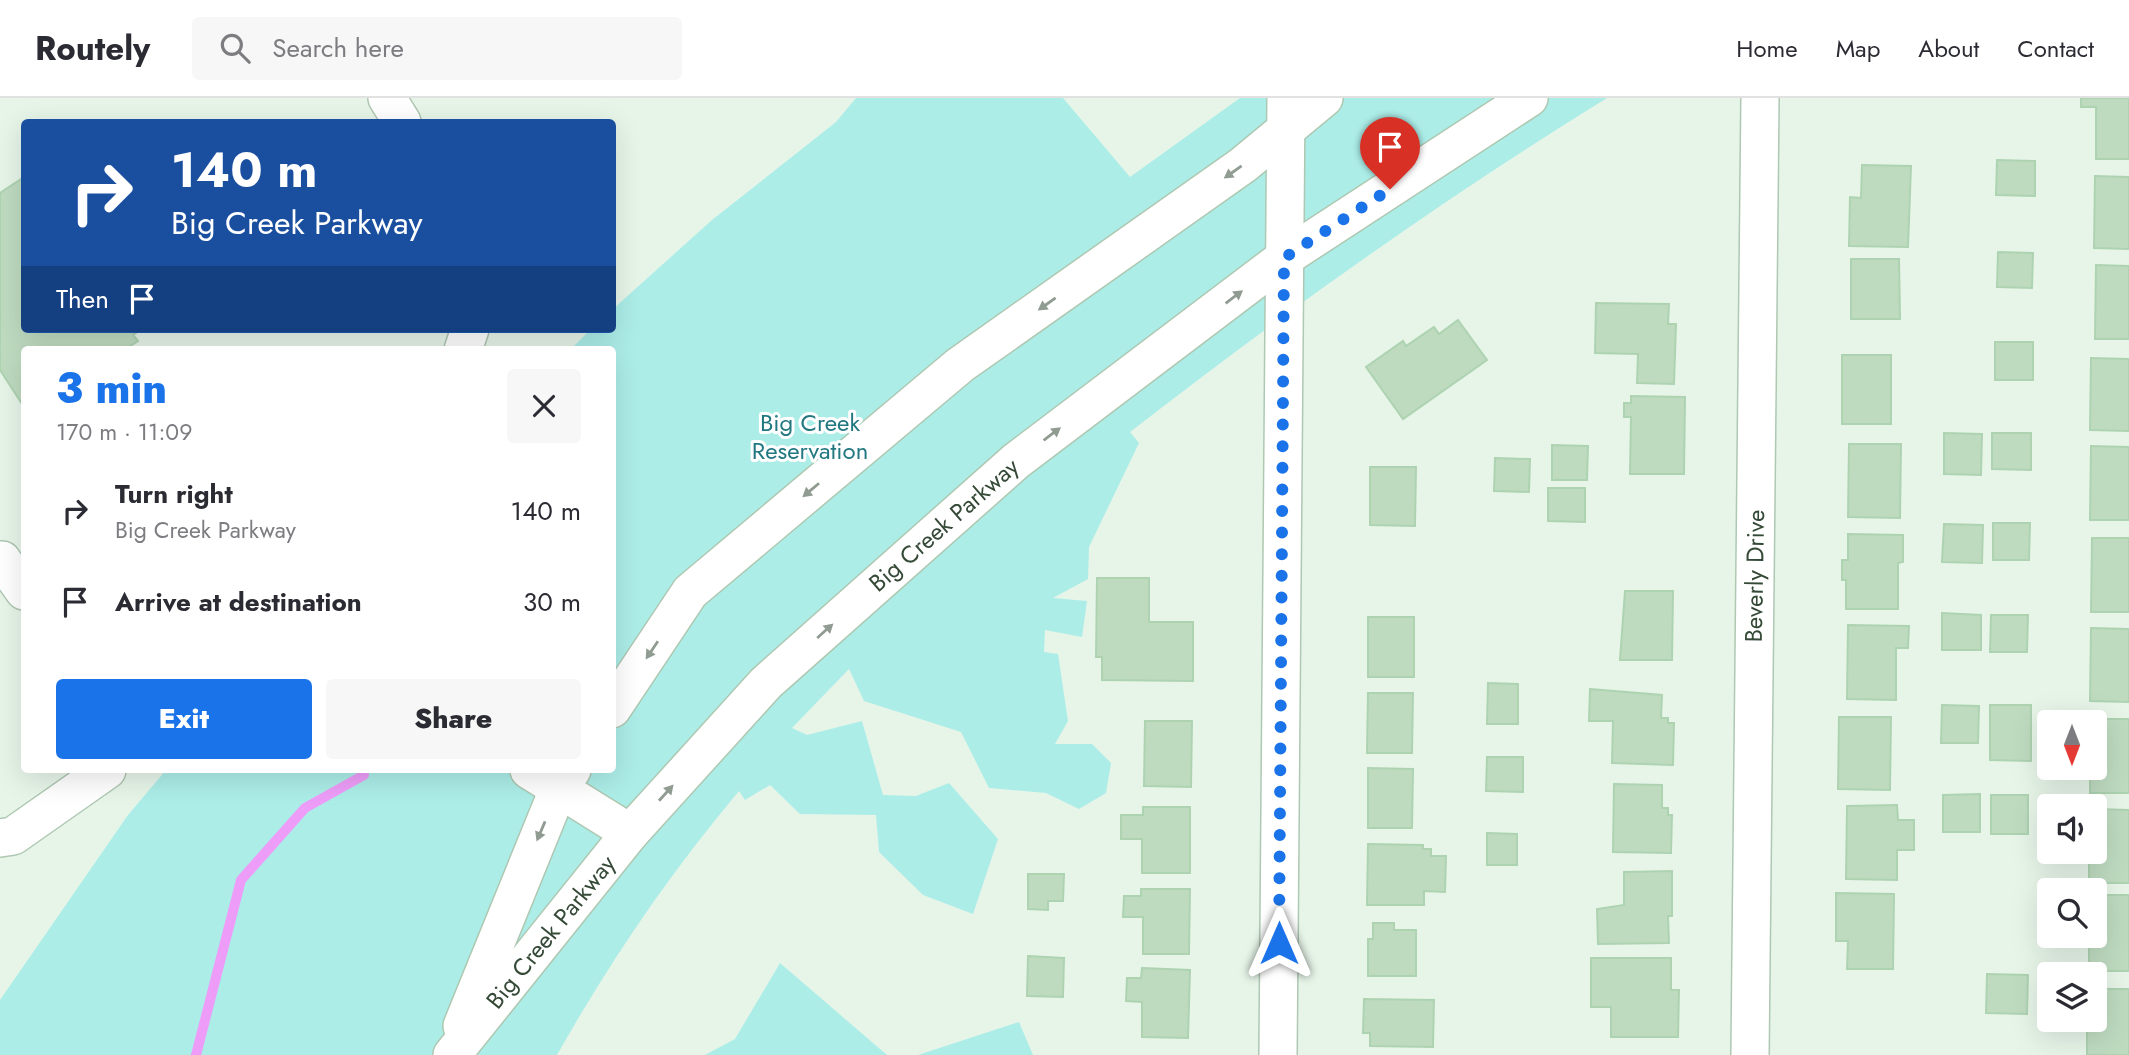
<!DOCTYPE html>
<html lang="en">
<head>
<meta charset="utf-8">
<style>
	:root { --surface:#fff; --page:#f7f7f7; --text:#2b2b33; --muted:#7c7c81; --line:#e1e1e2; --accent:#1a73e8 }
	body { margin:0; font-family:Jost,sans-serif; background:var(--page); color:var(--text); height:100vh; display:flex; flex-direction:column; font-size:26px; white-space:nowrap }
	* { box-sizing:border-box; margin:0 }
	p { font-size:23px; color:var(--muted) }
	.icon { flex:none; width:38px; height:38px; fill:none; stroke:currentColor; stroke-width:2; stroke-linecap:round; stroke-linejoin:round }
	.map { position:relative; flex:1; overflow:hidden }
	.sheet { position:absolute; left:21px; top:248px; width:595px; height:427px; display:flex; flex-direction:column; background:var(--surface); border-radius:7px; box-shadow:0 7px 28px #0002 }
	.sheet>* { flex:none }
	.top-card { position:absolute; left:21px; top:21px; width:595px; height:214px; border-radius:7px; box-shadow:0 7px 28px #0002; background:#1a4fa0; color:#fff; overflow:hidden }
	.needle { width:46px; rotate:180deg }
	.controls { position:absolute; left:2037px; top:612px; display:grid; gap:14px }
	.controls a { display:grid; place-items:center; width:70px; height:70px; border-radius:7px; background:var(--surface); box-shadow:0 7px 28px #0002; font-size:35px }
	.pin { position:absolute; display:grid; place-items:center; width:60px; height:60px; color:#fff; margin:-72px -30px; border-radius:50% 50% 50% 0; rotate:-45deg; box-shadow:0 0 7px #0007 }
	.pin .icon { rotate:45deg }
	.me { position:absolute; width:77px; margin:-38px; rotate:0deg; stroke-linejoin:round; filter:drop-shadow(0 0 5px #0008) }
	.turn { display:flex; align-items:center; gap:24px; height:147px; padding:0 35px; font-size:32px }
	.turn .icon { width:91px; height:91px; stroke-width:2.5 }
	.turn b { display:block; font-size:49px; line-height:60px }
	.then { display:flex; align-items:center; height:66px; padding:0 35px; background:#0003; gap:14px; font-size:26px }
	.round { display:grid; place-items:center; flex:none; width:74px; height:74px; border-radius:7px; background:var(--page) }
	.summary { display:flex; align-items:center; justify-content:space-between; height:119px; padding:0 35px }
	h1 { font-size:42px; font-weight:800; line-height:52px; color:var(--accent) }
	.action { display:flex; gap:14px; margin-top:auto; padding:14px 35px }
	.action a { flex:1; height:80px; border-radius:7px; background:var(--accent); color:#fff; font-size:28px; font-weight:800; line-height:80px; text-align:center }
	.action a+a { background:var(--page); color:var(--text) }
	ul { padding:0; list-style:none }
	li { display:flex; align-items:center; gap:21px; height:91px; padding:0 35px }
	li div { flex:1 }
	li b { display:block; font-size:26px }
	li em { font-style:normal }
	header { display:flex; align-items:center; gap:42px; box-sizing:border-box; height:98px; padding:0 35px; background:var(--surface); border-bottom:2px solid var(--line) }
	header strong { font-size:33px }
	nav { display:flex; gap:38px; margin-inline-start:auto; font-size:24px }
	.search { width:490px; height:63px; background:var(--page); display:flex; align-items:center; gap:18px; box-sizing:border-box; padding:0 24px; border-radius:7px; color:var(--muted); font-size:26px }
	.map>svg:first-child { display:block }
	.green { fill:#acede8 }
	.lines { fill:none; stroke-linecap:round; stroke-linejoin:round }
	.stream { stroke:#ed9df8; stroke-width:10 }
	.building { fill:#bedbc0; stroke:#aed3b1; stroke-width:2 }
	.minor-casing { stroke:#aec8b2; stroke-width:40 }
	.minor { stroke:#fff; stroke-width:37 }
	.oneway { fill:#909b91 }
	.route { stroke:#1a73e8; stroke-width:12; stroke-dasharray:0 21.6 }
	.labels { text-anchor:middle; stroke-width:6; stroke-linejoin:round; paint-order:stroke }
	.park-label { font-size:24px; fill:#227881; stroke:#fff }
	.street-label { font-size:24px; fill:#354937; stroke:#fff }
</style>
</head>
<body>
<header>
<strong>Routely</strong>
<div class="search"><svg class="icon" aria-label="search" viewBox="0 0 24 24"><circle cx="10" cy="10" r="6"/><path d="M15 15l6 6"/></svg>Search here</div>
<nav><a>Home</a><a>Map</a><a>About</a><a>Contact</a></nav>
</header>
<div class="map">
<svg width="2129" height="957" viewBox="0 0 2129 957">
	<rect width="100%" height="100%" fill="#e7f5e9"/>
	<g class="green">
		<path d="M856 0H1063L1130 79 1240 0H1607C1442 102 1283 215 1130 334L1139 345 1089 449 1088 481 1053 500 1087 503 1082 539 1045 532 1044 554 1058 556 1068 623 1055 646H1092L1111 665 1106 695 1079 711 1046 695 989 690 961 634 864 603 849 571 792 630 807 637 862 623 883 697 916 698 949 685 998 741 973 816 923 797 879 754 876 717 800 716 770 687 745 702 739 693C670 775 610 863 557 957H0V902L128 717 166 672H612V252H570L591 231H612L613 211 712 122 836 24Z"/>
		<polygon points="780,865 887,957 705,957 735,941"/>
		<polygon points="1019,924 1033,957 918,957"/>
	</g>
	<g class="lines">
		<polyline class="stream" points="196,957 241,782 305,710 364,677"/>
	</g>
	<g class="building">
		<polygon points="2081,0 2129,0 2129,61 2096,61 2096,9 2081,9"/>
		<polygon points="1997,62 2035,63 2035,98 1996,97"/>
		<polygon points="1862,67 1911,68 1908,149 1849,148 1850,99 1861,100"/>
		<polygon points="2095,78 2129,79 2129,151 2094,150"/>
		<polygon points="24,79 24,231 142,231 133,237 138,243 124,252 24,252 24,309 0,272 0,95"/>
		<polygon points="1998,154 2033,155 2032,190 1997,189"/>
		<polygon points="1851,161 1899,161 1900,221 1851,221"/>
		<polygon points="2096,167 2129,168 2129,241 2095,241"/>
		<polygon points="1596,205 1669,206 1668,226 1676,226 1674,286 1637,285 1638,256 1595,255"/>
		<polygon points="1458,222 1487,262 1403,321 1366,269 1403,243 1406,248 1434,229 1439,236"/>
		<rect x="1995" y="244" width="38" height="38"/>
		<rect x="1842" y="257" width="49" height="69"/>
		<polygon points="2091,260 2129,261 2129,333 2090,332"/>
		<polygon points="1631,298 1685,299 1684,376 1630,376 1631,319 1624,319 1624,305 1631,305"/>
		<polygon points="1944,335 1982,336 1981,377 1944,376"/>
		<polygon points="1992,335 2031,335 2031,372 1992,371"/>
		<polygon points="1849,346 1901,346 1900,420 1848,419"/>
		<polygon points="1552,347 1588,348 1587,382 1552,382"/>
		<polygon points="2091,348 2129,349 2129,422 2090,422"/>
		<polygon points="1495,360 1530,361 1529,394 1494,393"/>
		<polygon points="1370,369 1416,369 1415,428 1370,427"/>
		<polygon points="1548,390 1585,390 1585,424 1548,423"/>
		<polygon points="1993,425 2030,425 2029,462 1993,462"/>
		<polygon points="1944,426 1983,427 1982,465 1942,464"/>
		<polygon points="1848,436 1903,437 1903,464 1898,465 1898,511 1846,511 1846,482 1842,482 1842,462 1848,462"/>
		<polygon points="2092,440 2129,440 2129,514 2091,514"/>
		<polygon points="1097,480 1149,480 1149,524 1193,524 1193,583 1102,582 1102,559 1096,559"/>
		<polygon points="1625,493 1673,493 1672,562 1620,562"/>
		<polygon points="1942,515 1981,517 1981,552 1942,552"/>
		<polygon points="1991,517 2028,517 2027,554 1990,554"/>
		<rect x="1368" y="519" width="46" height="60"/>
		<polygon points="1848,527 1909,528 1908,550 1896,550 1896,602 1847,601"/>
		<polygon points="2091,530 2129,531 2129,604 2090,603"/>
		<polygon points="1488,585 1518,586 1518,626 1487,626"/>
		<polygon points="1590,591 1662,597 1661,620 1668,620 1668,625 1674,625 1673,667 1612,665 1613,623 1589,623"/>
		<polygon points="1368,595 1413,595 1412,655 1367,655"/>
		<polygon points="1942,607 1979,608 1978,645 1941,645"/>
		<polygon points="1990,607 2031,607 2031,663 1990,662"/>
		<polygon points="1839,619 1891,619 1890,692 1838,691"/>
		<polygon points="2090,621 2129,621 2129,695 2090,695 2090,670 2095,670 2095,625 2090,625"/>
		<polygon points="1145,623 1192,623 1191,689 1144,688"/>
		<polygon points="1487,659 1523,659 1523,694 1486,693"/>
		<polygon points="1368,670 1413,671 1412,730 1368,730"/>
		<polygon points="1614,686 1662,687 1662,710 1668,710 1668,717 1672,717 1671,755 1613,754"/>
		<polygon points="1980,696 1980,734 1943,734 1943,697"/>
		<rect x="1991" y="697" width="37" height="39"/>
		<polygon points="1897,707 1898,722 1914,722 1914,752 1897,752 1897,782 1846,781 1847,708"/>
		<polygon points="1143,709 1190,709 1190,775 1142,775 1142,741 1121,741 1121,717 1143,717"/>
		<polygon points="2095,711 2129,712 2129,785 2089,785 2089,754 2095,754"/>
		<polygon points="1487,735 1517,736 1517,767 1487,767"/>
		<polygon points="1368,746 1423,747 1423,751 1431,751 1431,758 1446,758 1445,794 1424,793 1424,807 1367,807"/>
		<polygon points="1672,773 1672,818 1668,818 1669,845 1598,846 1597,811 1624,807 1624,774"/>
		<polygon points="1028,776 1064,776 1063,803 1048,803 1048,812 1028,811"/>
		<polygon points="1141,791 1190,791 1189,856 1143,856 1143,819 1123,819 1124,798 1141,798"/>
		<polygon points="1836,795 1894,796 1893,871 1847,871 1848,843 1836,843"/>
		<polygon points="2095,797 2129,797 2129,873 2089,873 2089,838 2093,842 2095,838"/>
		<polygon points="1373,825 1394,825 1394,832 1416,832 1416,878 1368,878 1368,841 1373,841"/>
		<polygon points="1028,858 1064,860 1063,899 1027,898"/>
		<polygon points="1591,860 1671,860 1671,892 1679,892 1678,939 1611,939 1611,909 1591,909"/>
		<polygon points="1142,870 1190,872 1188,940 1142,939 1142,904 1126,903 1127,880 1141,880"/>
		<polygon points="1987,876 2028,877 2027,916 1986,915"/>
		<polygon points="2095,891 2129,891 2129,957 2087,957 2087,922 2095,922"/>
		<polygon points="1364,901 1434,902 1433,949 1370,948 1370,935 1363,935"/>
	</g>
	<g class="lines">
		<defs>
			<g id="minor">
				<polyline points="387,0 402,24"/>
				<polyline points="463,252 470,231"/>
				<polyline points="0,463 2,462 24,493"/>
				<polyline points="612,611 690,494 960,267 1243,67 1324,0"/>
				<polyline points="529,672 630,735"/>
				<polyline points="0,740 13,738 107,672"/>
				<polyline points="462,928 558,692 572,672"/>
				<polyline points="452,957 630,735 766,585 1016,363 1284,160 1529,0"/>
				<polyline points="1278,957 1286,0"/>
				<polyline points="1750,957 1760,0"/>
			</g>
		</defs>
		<use href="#minor" class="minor-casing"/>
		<use href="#minor" class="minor"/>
	</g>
	<defs><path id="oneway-solid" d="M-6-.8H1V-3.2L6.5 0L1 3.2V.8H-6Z" transform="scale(1.75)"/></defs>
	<g class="oneway">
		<use href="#oneway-solid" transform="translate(1233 74) rotate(145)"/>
		<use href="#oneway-solid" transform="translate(1234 199) rotate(-37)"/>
		<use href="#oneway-solid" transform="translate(1047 206) rotate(145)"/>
		<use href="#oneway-solid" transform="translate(1052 336) rotate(-37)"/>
		<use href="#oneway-solid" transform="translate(811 392) rotate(140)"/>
		<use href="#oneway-solid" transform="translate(825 533) rotate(-42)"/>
		<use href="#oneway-solid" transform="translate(652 552) rotate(124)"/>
		<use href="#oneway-solid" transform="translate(666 695) rotate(-48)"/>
		<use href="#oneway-solid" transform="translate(541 733) rotate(113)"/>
	</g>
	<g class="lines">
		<polyline class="route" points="1279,845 1284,160 1390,91"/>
	</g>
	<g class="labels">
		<g class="park-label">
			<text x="810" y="333">Big Creek<tspan x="810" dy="28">Reservation</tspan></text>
		</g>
		<g class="street-label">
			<text transform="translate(944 427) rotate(-41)" y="8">Big Creek Parkway</text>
			<text transform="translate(1755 478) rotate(-89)" y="8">Beverly Drive</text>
			<text transform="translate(551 834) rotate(-51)" y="8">Big Creek Parkway</text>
		</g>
	</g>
</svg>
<div class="controls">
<a><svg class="needle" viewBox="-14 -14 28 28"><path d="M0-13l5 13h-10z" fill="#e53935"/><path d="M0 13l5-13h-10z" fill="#7c7c81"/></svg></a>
<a><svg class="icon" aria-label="sound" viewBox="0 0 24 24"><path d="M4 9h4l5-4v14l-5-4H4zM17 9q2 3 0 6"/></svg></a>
<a><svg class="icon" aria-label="search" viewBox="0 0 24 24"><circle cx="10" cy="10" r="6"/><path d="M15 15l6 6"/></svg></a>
<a><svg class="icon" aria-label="layers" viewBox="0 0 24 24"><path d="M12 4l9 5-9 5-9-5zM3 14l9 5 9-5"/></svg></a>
</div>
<div class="pin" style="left:1390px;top:91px;background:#d93025"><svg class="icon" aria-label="arrive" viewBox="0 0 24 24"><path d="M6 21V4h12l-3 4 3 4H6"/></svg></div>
<svg class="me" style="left:1279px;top:845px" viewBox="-20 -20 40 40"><path d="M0-17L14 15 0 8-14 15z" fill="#1a73e8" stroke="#fff" stroke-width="4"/></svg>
<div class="top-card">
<div class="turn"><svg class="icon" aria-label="right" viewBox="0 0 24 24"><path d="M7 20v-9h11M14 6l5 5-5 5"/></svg><div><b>140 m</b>Big Creek Parkway</div></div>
<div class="then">Then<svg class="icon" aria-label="arrive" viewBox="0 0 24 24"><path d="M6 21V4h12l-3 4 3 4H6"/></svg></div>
</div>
<section class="sheet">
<div class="summary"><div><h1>3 min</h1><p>170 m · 11:09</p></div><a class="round"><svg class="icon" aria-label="close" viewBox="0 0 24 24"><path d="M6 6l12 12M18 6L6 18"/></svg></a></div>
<ul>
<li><svg class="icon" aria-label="right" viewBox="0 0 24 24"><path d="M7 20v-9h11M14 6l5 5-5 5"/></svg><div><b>Turn right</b><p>Big Creek Parkway</p></div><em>140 m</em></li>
<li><svg class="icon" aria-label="arrive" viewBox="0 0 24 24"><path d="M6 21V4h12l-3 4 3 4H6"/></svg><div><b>Arrive at destination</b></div><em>30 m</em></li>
</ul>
<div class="action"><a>Exit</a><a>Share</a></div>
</section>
</div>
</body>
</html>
